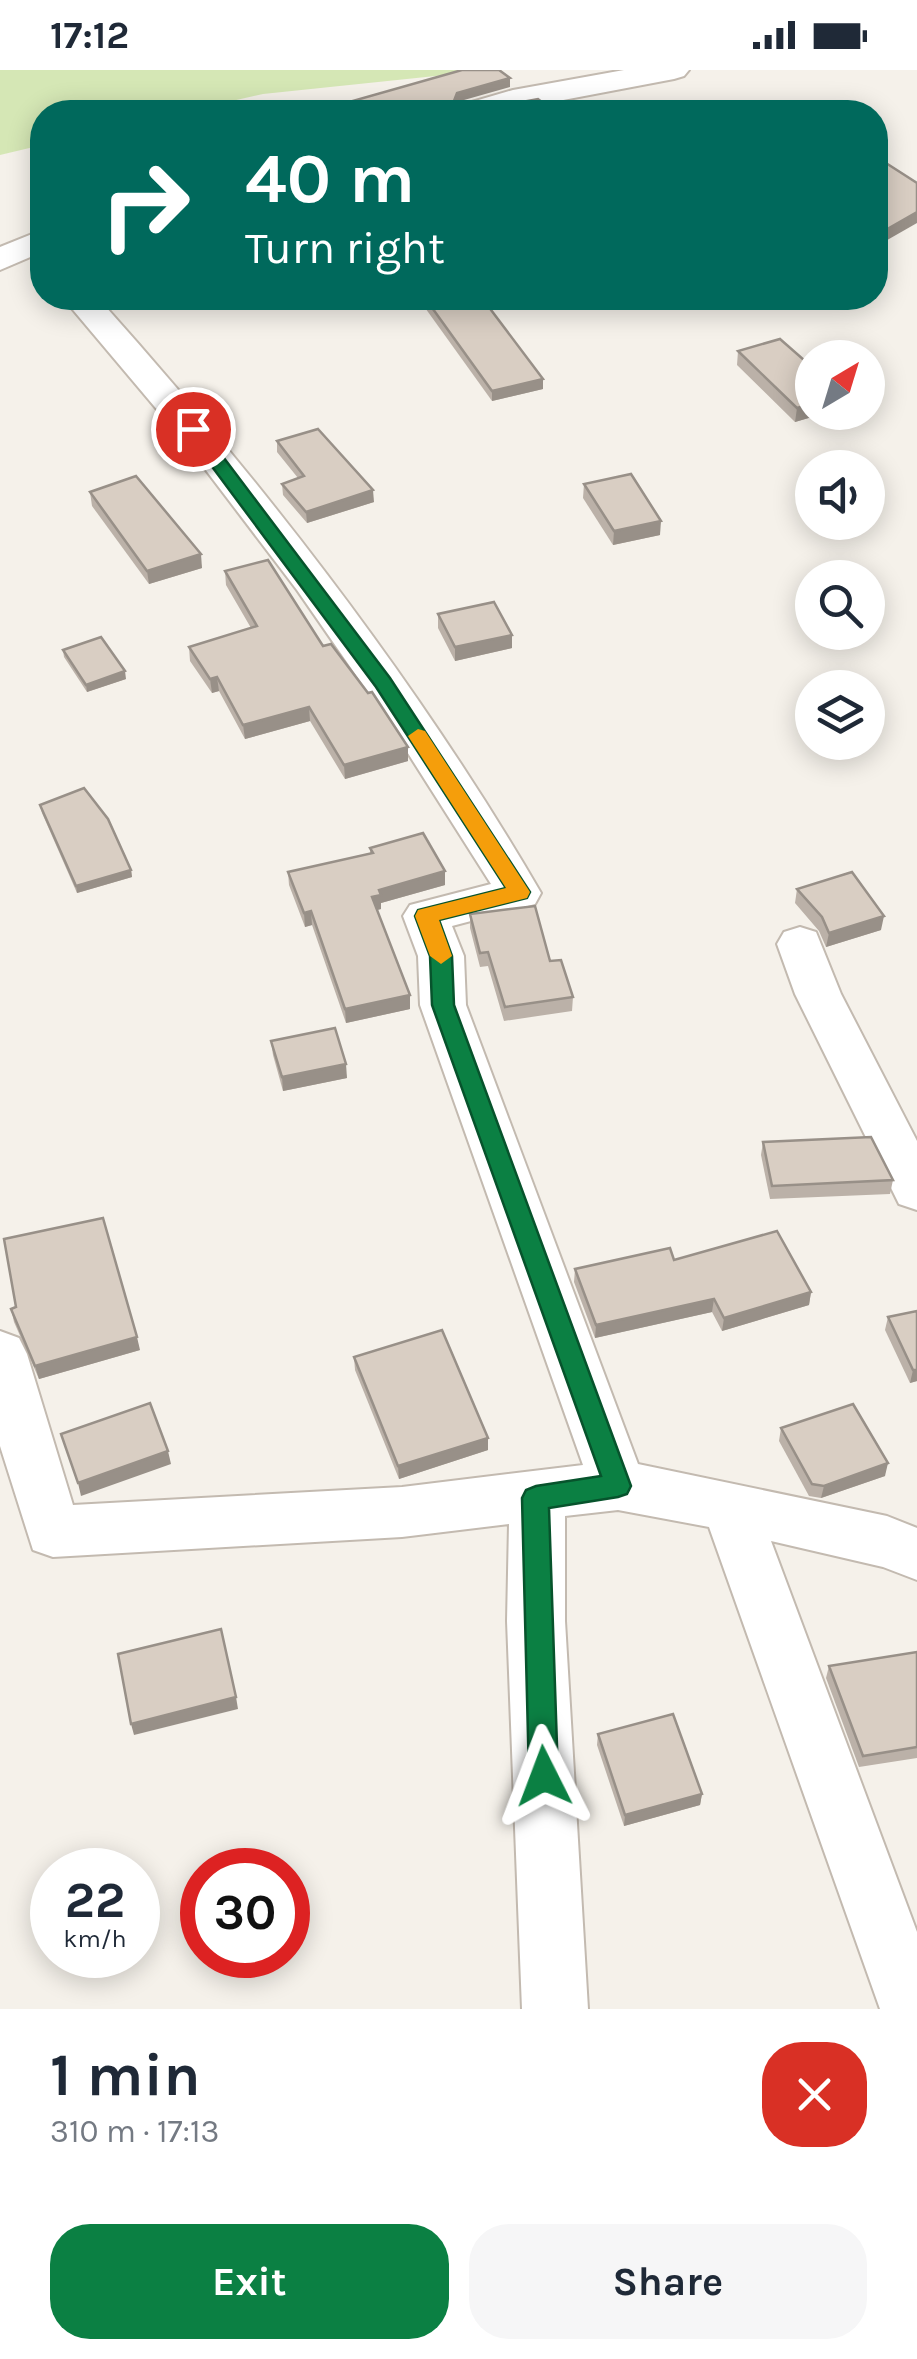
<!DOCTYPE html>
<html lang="en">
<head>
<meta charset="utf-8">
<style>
	:root { --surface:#fff; --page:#f6f6f7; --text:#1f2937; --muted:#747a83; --accent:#0b8043 }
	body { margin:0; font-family:Karla,sans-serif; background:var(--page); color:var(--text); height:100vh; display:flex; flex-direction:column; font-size:38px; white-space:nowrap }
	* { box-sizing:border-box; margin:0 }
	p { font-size:32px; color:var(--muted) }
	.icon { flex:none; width:55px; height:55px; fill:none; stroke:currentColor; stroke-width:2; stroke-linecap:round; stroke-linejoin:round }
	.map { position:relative; height:1939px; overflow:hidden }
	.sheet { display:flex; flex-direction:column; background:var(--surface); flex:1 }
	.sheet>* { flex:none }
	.hud { position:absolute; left:30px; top:30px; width:858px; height:210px; border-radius:40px; box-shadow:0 5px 25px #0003; background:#00695c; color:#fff; overflow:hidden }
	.needle { width:65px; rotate:38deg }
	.buttons { position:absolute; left:795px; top:270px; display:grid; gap:20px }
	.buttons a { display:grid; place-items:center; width:90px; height:90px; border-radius:50%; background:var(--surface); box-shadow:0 5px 25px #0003; font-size:50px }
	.speed { position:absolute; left:30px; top:1778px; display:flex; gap:20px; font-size:50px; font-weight:700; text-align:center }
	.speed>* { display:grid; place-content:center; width:130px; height:130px; border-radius:50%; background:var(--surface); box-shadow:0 5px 25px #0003; line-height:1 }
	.speed small { font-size:25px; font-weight:400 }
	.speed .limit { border:15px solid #d22; background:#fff; color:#111 }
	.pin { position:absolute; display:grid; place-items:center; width:85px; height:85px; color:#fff; margin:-42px; border:5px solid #fff; border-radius:50%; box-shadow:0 2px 10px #0007 }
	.me { position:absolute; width:110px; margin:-55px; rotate:357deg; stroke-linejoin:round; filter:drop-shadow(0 0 8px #0008) }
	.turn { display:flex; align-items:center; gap:35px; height:210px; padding:0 50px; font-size:45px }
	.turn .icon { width:130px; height:130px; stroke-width:2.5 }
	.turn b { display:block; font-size:70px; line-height:85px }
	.round { display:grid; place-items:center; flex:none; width:105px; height:105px; border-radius:40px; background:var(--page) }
	.overview { display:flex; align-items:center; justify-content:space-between; height:170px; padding:0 50px }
	h1 { font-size:60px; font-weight:700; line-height:75px }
	.cta { display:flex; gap:20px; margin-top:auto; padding:20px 50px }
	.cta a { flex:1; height:115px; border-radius:40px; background:var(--accent); color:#fff; font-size:40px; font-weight:700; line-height:115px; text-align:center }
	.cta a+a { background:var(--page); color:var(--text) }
	.status { display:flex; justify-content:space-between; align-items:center; height:70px; padding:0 50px; background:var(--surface); direction:ltr }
	.status svg { height:28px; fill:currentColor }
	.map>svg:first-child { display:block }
	.green { fill:#d5e7b5 }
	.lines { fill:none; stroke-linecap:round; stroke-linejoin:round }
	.minor-casing { stroke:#c3bab0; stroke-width:4 }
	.minor { fill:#fff; fill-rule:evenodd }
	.wall { fill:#bbb1a8 }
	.shaded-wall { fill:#989088 }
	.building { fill:#d9cec3; stroke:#989088; stroke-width:2.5 }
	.route { fill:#0b8043; stroke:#07532c; stroke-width:2.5 }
	.slow { fill:#f59e0b }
</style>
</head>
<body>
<div class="status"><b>17:12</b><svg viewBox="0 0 49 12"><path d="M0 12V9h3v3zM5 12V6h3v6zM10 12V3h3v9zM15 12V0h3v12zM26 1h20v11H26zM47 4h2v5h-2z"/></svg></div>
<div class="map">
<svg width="917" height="1939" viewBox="0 0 917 1939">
	<rect width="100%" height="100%" fill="#f5f1ea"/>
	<polygon class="green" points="0,0 493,0 263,24 184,42 42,42 42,75 0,85"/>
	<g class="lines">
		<defs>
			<g id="minor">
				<polygon points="624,0 689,0 684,6 674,9 500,42 454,42 458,36 513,20"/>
				<polygon points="42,160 42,182 0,200 0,177"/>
				<path d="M63 228H98C262 411 417 610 541 823L535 834 452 856 464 886 466 935 638 1394 887 1446 917 1458V1510L883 1497 771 1471 917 1862V1939H880L709 1457 618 1440 565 1446V1551L588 1939H522L507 1551 509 1454 402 1467 53 1487 33 1480 0 1376V1261L19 1268 27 1284 73 1435 402 1417 583 1395 420 935 418 886 403 846 410 835 491 814 385 647 297 520 186 374Z"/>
				<polygon points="800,857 816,862 841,924 917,1071 917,1140 899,1134 795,924 777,874 784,862"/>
			</g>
		</defs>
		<use href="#minor" class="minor-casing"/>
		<use href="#minor" class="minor"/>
	</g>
	<g class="wall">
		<polygon points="418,228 482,228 543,319 492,331"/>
		<polygon points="738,281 812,342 829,342 795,352 737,295"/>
		<polygon points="277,371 374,432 307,453 283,425 282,414 298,408 277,382"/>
		<polygon points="584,414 660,465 613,475 583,428"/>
		<polygon points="90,422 202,498 149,514 92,436"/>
		<polygon points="225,501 323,576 408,677 408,691 345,709 310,651 245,669 219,621 212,623 190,591 189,577 251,558 226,515"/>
		<polygon points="438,544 512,578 455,591 438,558"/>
		<polygon points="63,580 126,609 87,622 64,587"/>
		<polygon points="40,735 131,800 132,807 77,823 42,743"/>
		<polygon points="370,778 445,815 381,833 381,839 377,840 410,939 346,953 312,855 305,857 289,815 288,802 370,783"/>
		<polygon points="797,819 881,860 826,877 819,861 795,833"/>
		<polygon points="470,844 550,891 573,927 572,941 504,951 488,896 480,897 470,858"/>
		<polygon points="271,971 347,1008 283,1021 273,985"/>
		<polygon points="763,1072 893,1110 890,1124 770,1129 761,1085"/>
		<polygon points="674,1190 811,1222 809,1235 722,1261 712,1242 595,1268 574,1212 575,1199"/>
		<polygon points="16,1237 140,1280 39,1309 14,1252 11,1239"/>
		<polygon points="917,1241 917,1311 910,1313 885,1260 888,1247"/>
		<polygon points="354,1287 488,1368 488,1380 399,1409 355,1300"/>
		<polygon points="781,1358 885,1406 821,1428 809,1426 779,1371"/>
		<polygon points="917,1582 917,1688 859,1697 826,1608 829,1596"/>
		<polygon points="598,1664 702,1724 700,1735 624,1756 597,1675"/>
	</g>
	<g class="shaded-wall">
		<polygon points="510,8 510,17 457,32 453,42 452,36 457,23"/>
		<polygon points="917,142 917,153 875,177 875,166"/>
		<polygon points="543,309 543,319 492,331 492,321"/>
		<polygon points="812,334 812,342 829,342 795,352 797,338"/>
		<polygon points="373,420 374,432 307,453 306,442"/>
		<polygon points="661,451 660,465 613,475 614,461"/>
		<polygon points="201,484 202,498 149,514 147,501"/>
		<polygon points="512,565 512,578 455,591 455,577"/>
		<polygon points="125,601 126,609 87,622 86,615"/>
		<polygon points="217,607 219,621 212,623 210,609"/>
		<polygon points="309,637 310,651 245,669 243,655"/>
		<polygon points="408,677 408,691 345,709 344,695"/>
		<polygon points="131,800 132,807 77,823 76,816"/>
		<polygon points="445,801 445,815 381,833 381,839 373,841 372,827 379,820"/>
		<polygon points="311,841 312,855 305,857 304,843"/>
		<polygon points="884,846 881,860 826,877 829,863"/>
		<polygon points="410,925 410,939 346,953 345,939"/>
		<polygon points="346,994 347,1008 283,1021 282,1007"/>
		<polygon points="811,1222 809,1235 722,1261 724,1248"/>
		<polygon points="714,1229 712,1242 595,1268 596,1255"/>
		<polygon points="137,1267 140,1280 39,1309 35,1296"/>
		<polygon points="913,1300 917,1300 917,1311 910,1313"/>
		<polygon points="488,1368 488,1380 399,1409 398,1396"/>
		<polygon points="168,1381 171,1394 81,1426 78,1413"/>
		<polygon points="888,1393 885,1406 821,1428 824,1416"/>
		<polygon points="236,1627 238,1639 134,1665 131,1654"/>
		<polygon points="702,1724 700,1735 624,1756 625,1745"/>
	</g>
	<g class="building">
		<polygon points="462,0 499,0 510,8 457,23 452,36 500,36 538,29 555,42 332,42 347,38 342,34"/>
		<polygon points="875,86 917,113 917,142 875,166"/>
		<polygon points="425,228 482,228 543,309 492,321"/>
		<polygon points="780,269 812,297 812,334 797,338 738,281"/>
		<polygon points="318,359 373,420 306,442 282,414 304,406 277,371"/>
		<polygon points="631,404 661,451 614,461 584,414"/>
		<polygon points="136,406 201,484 147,501 90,422"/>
		<polygon points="268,490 323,576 331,574 368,623 372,622 408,677 344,695 309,637 243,655 217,607 210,609 189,577 257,556 225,501"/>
		<polygon points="494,532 512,565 455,577 438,544"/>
		<polygon points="101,567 125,601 86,615 63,580"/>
		<polygon points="84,718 108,749 131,800 76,816 40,735"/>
		<polygon points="423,763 445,801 379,820 381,825 372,827 410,925 345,939 311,841 304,843 288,802 373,783 370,778"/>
		<polygon points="852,802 884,846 829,863 822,847 797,819"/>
		<polygon points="535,836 550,891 561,890 573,927 505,937 488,882 480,883 470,844"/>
		<polygon points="335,958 346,994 282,1007 271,971"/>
		<polygon points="871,1067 893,1110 772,1116 763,1072"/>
		<polygon points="103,1148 137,1267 35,1296 11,1239 16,1237 4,1169"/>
		<polygon points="777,1161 811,1222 724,1248 714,1229 596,1255 575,1199 670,1178 674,1190"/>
		<polygon points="917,1241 917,1300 913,1300 888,1247"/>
		<polygon points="442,1260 488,1368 398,1396 354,1287"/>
		<polygon points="150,1333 168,1381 78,1413 61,1364"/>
		<polygon points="853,1334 888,1393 824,1416 812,1414 781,1358"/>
		<polygon points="221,1559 236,1627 131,1654 118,1584"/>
		<polygon points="917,1582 917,1677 863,1686 829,1596"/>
		<polygon points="673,1644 702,1724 625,1745 598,1664"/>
	</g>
	<polygon class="route" points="193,354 199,355 390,608 530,822 527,828 439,850 452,886 454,935 631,1416 627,1424 618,1427 549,1438 558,1706 554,1716 544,1720 533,1716 529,1706 522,1428 526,1420 536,1416 601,1406 432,935 430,886 415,846 418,840 506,818 376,617 184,359"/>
	<polygon class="slow" points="418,659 425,661 530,822 527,828 439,850 452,886 441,894 430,886 415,846 418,840 506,818 408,666"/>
</svg>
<div class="buttons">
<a><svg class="needle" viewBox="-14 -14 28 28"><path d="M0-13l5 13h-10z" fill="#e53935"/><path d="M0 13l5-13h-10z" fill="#747a83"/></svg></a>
<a><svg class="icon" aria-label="sound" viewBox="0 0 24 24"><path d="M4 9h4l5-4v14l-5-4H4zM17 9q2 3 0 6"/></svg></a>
<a><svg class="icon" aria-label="search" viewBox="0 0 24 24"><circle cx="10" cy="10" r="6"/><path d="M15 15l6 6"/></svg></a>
<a><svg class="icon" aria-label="layers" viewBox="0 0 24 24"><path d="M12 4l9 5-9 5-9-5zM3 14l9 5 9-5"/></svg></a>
</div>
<div class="speed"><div>22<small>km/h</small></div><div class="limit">30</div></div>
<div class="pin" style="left:193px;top:359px;background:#d93025"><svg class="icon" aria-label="arrive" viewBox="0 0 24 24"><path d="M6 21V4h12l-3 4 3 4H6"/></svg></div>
<svg class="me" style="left:544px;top:1706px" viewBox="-20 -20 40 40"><path d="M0-17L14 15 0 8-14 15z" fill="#0b8043" stroke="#fff" stroke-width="4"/></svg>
<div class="hud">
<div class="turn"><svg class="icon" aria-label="right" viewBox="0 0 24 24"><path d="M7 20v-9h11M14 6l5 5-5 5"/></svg><div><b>40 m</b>Turn right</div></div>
</div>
</div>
<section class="sheet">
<div class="overview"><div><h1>1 min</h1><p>310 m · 17:13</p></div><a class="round" style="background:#d93025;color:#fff"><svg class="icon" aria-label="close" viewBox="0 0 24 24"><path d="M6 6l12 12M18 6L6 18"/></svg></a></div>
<div class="cta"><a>Exit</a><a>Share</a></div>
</section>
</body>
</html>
